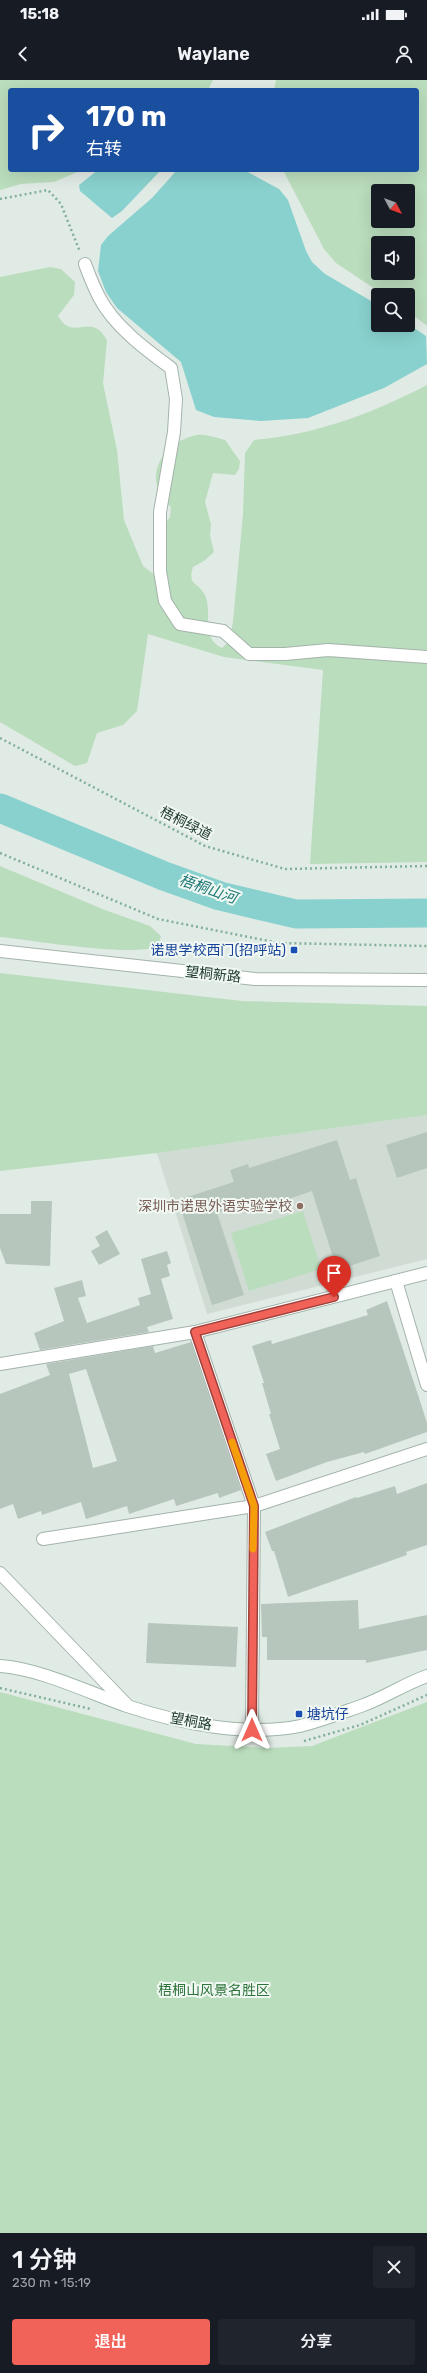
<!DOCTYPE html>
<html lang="zh">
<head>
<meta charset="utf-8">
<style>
	:root { --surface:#171b24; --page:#20242c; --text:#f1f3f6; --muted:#9ea1a6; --accent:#f16259 }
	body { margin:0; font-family:Rubik,"Noto Sans SC",sans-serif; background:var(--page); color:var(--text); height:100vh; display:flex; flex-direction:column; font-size:15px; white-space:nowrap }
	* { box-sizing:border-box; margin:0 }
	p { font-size:13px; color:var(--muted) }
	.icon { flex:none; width:22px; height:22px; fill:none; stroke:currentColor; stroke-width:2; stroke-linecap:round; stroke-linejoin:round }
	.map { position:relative; height:2153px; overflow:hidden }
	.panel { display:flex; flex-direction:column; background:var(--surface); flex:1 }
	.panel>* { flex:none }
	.guide { position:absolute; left:8px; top:8px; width:411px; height:84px; border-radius:4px; box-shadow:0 4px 16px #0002; background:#1a4fa0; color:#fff; overflow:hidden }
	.needle { width:26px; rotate:131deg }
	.buttons { position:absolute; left:371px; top:104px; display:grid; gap:8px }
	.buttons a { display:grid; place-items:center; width:44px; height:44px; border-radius:4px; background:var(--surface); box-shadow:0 4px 16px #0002; font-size:20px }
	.pin { position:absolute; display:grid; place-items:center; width:34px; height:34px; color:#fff; margin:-41px -17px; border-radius:50% 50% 50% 0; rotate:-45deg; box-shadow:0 0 4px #0007 }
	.pin .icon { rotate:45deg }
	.me { position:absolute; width:44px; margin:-22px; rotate:0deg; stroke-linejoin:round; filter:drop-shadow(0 0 3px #0008) }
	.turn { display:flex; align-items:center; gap:14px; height:84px; padding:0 12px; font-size:18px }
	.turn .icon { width:52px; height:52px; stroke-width:2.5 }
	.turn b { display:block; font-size:28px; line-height:34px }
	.round { display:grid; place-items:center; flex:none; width:42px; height:42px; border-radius:4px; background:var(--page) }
	.summary { display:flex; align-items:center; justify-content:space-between; height:68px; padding:0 12px }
	h1 { font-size:24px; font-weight:600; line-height:30px }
	.primary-button { display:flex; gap:8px; margin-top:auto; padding:8px 12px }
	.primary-button a { flex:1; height:46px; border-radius:4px; background:var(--accent); color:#fff; font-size:16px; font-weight:600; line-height:46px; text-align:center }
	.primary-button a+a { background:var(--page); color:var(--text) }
	.status { display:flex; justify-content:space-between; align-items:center; height:28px; padding:0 20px; background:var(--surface); direction:ltr }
	.status svg { height:11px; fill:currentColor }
	header { display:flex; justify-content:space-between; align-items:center; height:52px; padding:0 12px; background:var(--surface); font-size:18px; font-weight:600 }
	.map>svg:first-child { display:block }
	.built { fill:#cfdbd3 }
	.green { fill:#baddbd; fill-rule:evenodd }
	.water { fill:#89d1ce }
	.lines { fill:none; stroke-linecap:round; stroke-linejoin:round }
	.river { stroke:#89d1ce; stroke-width:29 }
	.building { fill:#b6c6bd; fill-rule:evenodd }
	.minor-casing { stroke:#a4b3ab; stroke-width:14 }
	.tertiary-casing { stroke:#a4b3ab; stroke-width:14 }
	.secondary-casing { stroke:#9fb7aa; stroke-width:14 }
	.path { stroke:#81af98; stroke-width:2.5; stroke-dasharray:2 3; stroke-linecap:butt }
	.minor { stroke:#fff; stroke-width:12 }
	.tertiary { stroke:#fff; stroke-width:12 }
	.secondary { stroke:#fff; stroke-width:12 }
	.route-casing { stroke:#9d403a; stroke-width:10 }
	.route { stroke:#f16259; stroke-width:7 }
	.slow { stroke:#f59e0b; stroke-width:7 }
	.transit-dot { fill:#1a4fb4; stroke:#f1f8f3; stroke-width:1.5 }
	.education-dot { fill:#8d6e63; stroke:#f1f8f3; stroke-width:1.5 }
	.labels { text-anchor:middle; stroke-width:4; stroke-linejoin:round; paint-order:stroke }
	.street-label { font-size:14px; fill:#213c30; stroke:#f1f8f3 }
	.transit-label { font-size:14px; fill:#164399; stroke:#f1f8f3; text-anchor:end }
	.education-label { font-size:14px; fill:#785e54; stroke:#f1f8f3; text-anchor:end }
	.park-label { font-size:14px; fill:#2c733a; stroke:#f1f8f3 }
	.water-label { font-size:15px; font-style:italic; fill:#1c7876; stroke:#f1f8f3 }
</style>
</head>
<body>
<div class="status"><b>15:18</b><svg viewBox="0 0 49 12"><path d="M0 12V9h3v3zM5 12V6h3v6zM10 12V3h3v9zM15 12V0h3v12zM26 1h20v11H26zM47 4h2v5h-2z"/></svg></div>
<header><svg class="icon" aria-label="back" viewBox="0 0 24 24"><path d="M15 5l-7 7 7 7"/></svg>Waylane<svg class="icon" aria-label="person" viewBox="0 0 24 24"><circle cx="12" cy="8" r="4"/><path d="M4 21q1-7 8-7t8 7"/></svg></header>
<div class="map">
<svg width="427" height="2153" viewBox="0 0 427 2153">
	<rect width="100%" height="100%" fill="#e1ebe5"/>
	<polygon class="built" points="427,1035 427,1179 207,1234 157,1073"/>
	<g class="green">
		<polygon points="0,0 213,0 208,10 10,10 10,90 82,90 54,102 21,104 0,110"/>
		<path d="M276 0H427V246L408 231V215H384L336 183 324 169 283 90H417V10H274ZM378 111H408V141H378ZM378 163H408V193H378Z"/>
		<path d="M50 187 61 189 75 202 74 215 58 236C72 259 84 239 99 250 102 252 105 257 107 260L103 303 117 370 124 440 143 486 155 495 163 447 170 437 171 427C140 400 161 362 197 355 206 354 217 358 225 360L240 381 239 389 235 395 213 393 205 422 211 444 210 455 214 472 204 481 193 487C187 506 198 501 205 515 213 532 200 558 222 568 231 561 231 552 233 541L243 434 245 373 254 360C315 355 373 333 427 305V782L310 784 323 590 224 577 148 554 137 631 123 645 97 653 87 683 75 686 0 642V197Z"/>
		<path d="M0 786 105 830 150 846 161 856 158 866C133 878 33 860 0 857Z"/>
		<polygon points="0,893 242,921 427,926 427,1035 157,1073 0,1091"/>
		<polygon points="303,1131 321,1189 249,1211 231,1153"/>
		<polygon points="0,1612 196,1664 268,1668 312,1666 427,1622 427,2153 0,2153"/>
	</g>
	<g class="water">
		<polygon points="98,90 161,90 122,131 112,138 80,111 79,105"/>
		<polygon points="177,90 244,90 279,109 288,120 306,171 312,182 325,194 378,225 378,245 408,244 426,256 427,284 384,308 308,338 261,341 214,337 196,330 181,282 117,228 106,212 98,191 101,165 108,156 152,118"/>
	</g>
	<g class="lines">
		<polyline class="river" points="0,728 164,796 220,816 296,834 427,833"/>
	</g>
	<g class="building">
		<polygon points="427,1052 427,1088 397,1098 386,1065"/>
		<polygon points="337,1060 350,1100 356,1098 380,1176 337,1190 312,1111 245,1134 242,1125 217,1133 244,1215 212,1225 178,1120 234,1102 230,1090 248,1084 249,1088"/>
		<polygon points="31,1121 52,1121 50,1186 6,1184 0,1168 0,1134 31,1134"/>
		<polygon points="107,1150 120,1174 99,1185 91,1171 100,1166 95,1157"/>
		<polygon points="167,1171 171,1183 167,1185 170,1196 161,1199 173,1239 147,1247 149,1252 40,1270 34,1253 64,1241 54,1208 82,1200 86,1216 78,1218 87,1243 140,1225 138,1218 151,1214 141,1179"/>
		<polygon points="387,1221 421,1324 427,1343 427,1352 365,1374 364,1372 327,1382 276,1401 266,1374 280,1369 269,1334 271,1334 262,1303 264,1303 252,1266 271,1260 272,1264 368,1235 366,1230"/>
		<path d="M191 1262 241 1410 219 1418 218 1413 176 1426 174 1419 129 1434 127 1426 86 1439 81 1422 42 1435 41 1431 18 1439 13 1424 0 1429V1314L50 1295 46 1284 153 1266 155 1273ZM86 1289 117 1381 93 1388 69 1294Z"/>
		<polygon points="427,1403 427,1465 406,1472 407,1475 288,1517 274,1471 272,1471 265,1452 356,1417 357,1418 395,1406 397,1414"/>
		<polygon points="358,1520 359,1549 427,1535 427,1570 366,1583 366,1580 267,1580 267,1557 262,1557 261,1524"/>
		<polygon points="148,1543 238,1547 236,1587 146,1583"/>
	</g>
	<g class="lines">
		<defs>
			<g id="minor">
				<path d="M85 184C89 195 94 207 99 217 114 246 145 269 171 288L176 319 174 352 160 432V491L165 521 180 544 223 551 249 574H285L328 570 427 577"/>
				<polyline points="396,1201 427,1305"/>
				<polyline points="195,1252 254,1426 252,1649"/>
				<polyline points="0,1284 195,1252 427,1193"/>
				<polyline points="43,1459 254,1426 427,1369"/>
				<polyline points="0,1493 128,1626"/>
			</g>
			<polyline id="tertiary" points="0,871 255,899 427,900"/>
			<path id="secondary" d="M0 1586C38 1588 90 1613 127 1626 178 1643 247 1657 300 1646 320 1641 341 1633 361 1626 384 1618 404 1604 427 1596"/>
		</defs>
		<use href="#minor" class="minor-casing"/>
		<use href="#tertiary" class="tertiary-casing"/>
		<use href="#secondary" class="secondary-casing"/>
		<g class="path">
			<polyline points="0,119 48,110 61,124 80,172"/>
			<polyline points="0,658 205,766 285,789 427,786"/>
			<polyline points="0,773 158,839 279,863 427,866"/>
			<polyline points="0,1608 91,1629"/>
			<polyline points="304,1661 360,1645 427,1615"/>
		</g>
		<use href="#minor" class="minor"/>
		<use href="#tertiary" class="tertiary"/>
		<use href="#secondary" class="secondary"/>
	</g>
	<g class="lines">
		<defs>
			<polyline id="route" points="252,1650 254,1426 195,1252 334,1217"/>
		</defs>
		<use href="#route" class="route-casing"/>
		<use href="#route" class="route"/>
		<polyline class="slow" points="232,1362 254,1426 253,1469"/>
	</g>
	<g class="transit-dot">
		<rect x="290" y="866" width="8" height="8" rx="2"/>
		<rect x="295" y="1630" width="8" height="8" rx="2"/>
	</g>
	<circle class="education-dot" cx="300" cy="1126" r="4"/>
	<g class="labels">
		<g class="street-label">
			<text transform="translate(186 743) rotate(27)" y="5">梧桐绿道</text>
			<text transform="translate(213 894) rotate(6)" y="5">望桐新路</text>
			<text transform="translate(191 1641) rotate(10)" y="5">望桐路</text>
		</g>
		<g class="transit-label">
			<text x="286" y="875">诺思学校西门(招呼站)</text>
			<text x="307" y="1639" text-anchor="start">塘坑仔</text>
		</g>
		<g class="education-label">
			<text x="292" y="1131">深圳市诺思外语实验学校</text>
		</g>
		<g class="park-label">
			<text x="214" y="1915">梧桐山风景名胜区</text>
		</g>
		<g class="water-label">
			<text transform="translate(208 809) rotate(19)" y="5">梧桐山河</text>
		</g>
	</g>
</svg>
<div class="buttons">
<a><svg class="needle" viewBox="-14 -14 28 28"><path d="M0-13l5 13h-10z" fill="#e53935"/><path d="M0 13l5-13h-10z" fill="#9ea1a6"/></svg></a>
<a><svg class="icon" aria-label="sound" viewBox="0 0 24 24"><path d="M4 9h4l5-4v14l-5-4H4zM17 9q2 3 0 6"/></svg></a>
<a><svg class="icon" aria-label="search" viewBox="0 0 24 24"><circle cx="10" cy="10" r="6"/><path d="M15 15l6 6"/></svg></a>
</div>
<div class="pin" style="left:334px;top:1217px;background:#d93025"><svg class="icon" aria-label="arrive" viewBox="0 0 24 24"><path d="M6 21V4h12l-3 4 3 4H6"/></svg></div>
<svg class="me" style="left:252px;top:1650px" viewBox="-20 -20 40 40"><path d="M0-17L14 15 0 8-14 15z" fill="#f16259" stroke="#fff" stroke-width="4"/></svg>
<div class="guide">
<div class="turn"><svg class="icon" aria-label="right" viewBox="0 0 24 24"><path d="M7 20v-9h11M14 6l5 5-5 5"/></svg><div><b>170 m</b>右转</div></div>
</div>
</div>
<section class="panel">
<div class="summary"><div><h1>1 分钟</h1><p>230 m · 15:19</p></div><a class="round"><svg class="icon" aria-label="close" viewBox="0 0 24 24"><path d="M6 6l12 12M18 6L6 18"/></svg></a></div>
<div class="primary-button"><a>退出</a><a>分享</a></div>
</section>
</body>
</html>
